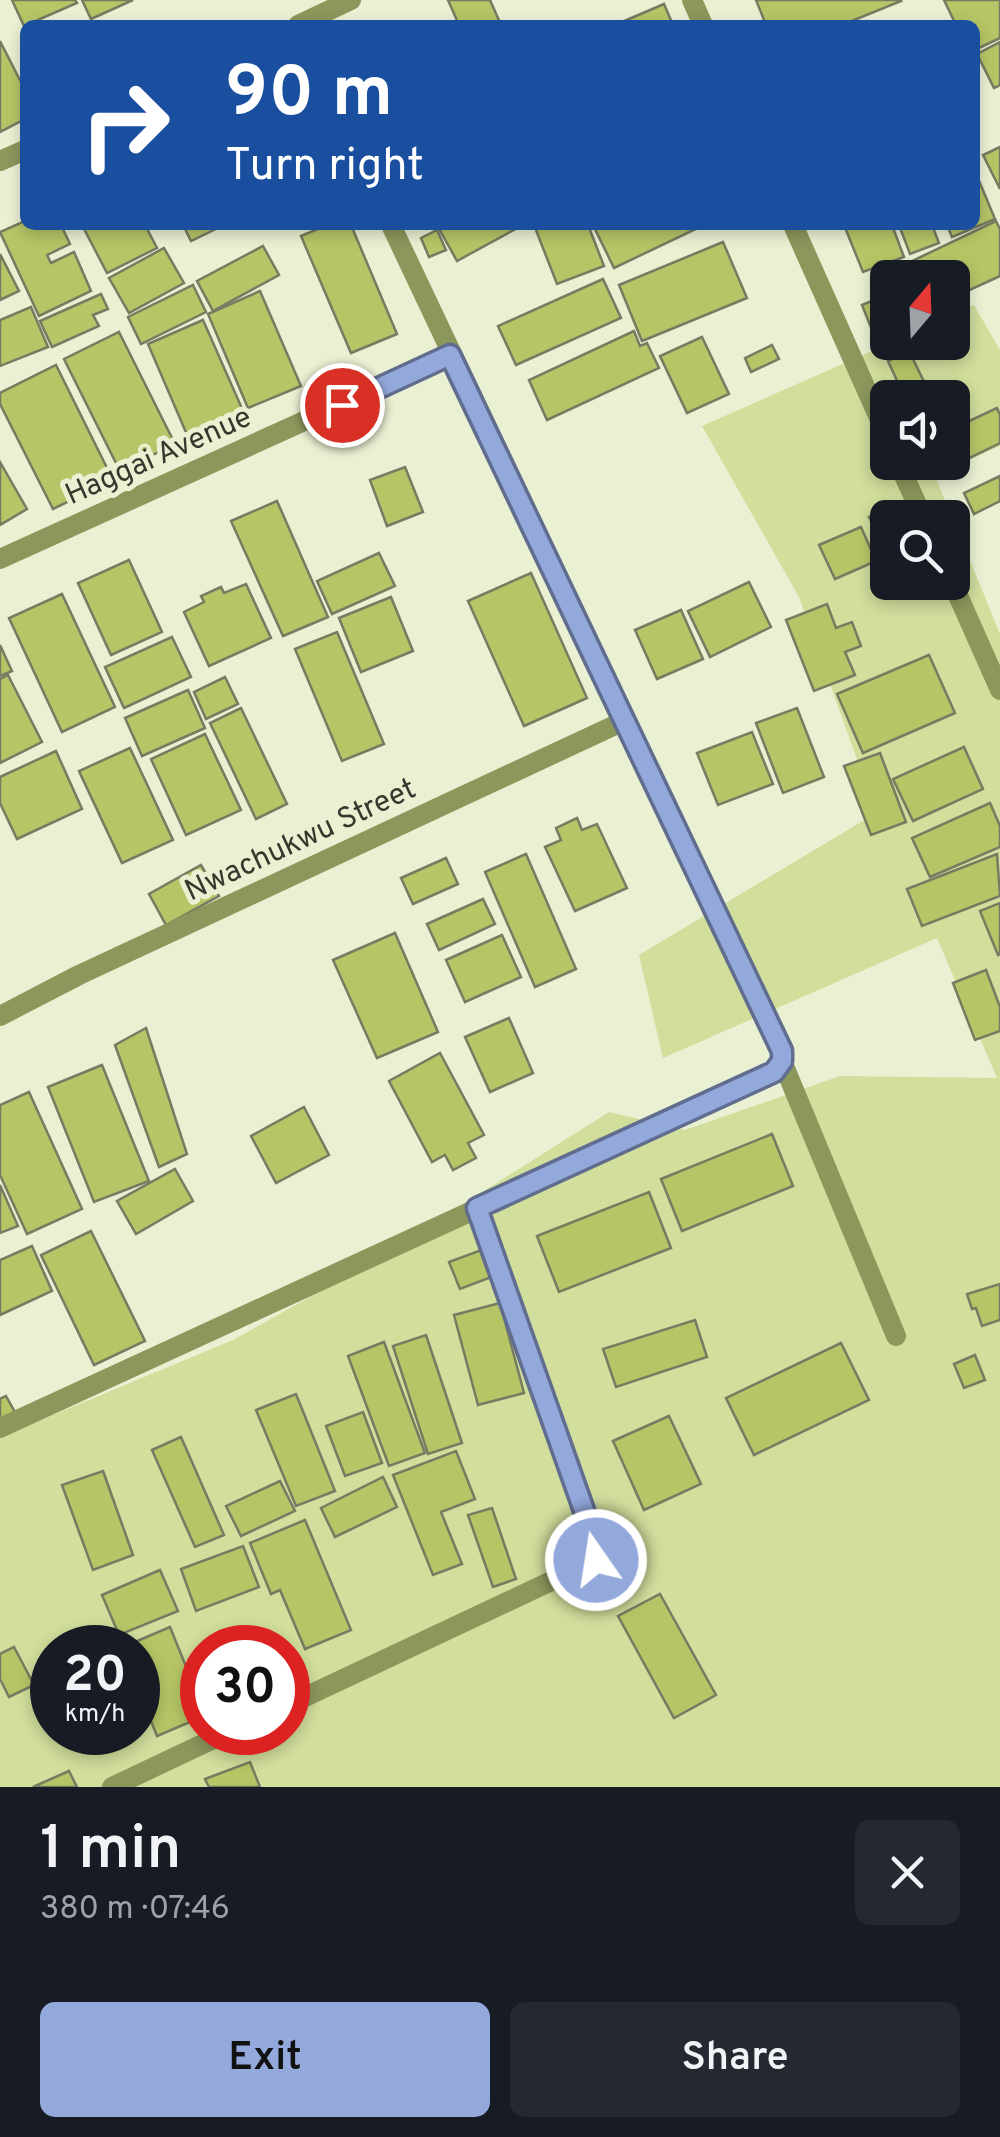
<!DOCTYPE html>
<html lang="en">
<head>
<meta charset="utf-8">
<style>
	:root { --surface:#171b24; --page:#242831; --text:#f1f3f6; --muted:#9ea1a6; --accent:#93a8db }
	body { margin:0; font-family:Overpass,sans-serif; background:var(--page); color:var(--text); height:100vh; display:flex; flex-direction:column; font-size:38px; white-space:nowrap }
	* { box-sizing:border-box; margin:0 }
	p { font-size:32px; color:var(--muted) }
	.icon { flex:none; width:55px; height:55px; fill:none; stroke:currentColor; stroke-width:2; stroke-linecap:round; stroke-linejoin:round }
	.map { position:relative; height:1787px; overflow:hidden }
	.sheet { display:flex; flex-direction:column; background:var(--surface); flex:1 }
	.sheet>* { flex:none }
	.banner { position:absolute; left:20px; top:20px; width:960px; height:210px; border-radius:15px; box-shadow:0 5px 15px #0003; background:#1a4fa0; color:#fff; overflow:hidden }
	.needle { width:65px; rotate:19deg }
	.fabs { position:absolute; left:870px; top:260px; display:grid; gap:20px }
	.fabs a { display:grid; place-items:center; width:100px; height:100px; border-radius:15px; background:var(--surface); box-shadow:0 5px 15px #0003; font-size:50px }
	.speed { position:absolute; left:30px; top:1625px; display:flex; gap:20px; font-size:50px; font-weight:700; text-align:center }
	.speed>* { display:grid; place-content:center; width:130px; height:130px; border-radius:50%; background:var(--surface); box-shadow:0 5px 15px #0003; line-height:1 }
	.speed small { font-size:25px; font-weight:400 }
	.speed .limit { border:15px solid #d22; background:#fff; color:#111 }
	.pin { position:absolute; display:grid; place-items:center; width:85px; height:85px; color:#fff; margin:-42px; border:5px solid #fff; border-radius:50%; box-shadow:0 2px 10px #0007 }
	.me { position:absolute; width:110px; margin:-55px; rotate:347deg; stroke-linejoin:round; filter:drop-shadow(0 0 8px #0008) }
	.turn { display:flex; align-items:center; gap:35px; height:210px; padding:0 40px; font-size:45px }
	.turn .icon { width:130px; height:130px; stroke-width:2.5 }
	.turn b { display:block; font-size:70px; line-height:85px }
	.round { display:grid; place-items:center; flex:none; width:105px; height:105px; border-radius:15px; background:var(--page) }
	.headline { display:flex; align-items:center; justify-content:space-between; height:170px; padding:0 40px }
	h1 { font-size:60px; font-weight:600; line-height:75px }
	.button { display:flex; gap:20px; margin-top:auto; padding:20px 40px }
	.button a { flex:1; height:115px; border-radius:15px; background:var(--accent); color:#111; font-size:40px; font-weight:600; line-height:115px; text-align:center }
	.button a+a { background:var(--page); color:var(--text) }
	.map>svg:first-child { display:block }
	.green { fill:#d1de9c; fill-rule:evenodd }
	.building { fill:#b6c666; stroke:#767b61; stroke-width:2.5 }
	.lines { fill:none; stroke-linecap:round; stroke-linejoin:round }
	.minor { stroke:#8c975c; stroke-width:20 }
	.route-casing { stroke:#606d8e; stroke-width:25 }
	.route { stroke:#93a8db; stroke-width:18 }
	.labels { text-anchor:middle; stroke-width:10; stroke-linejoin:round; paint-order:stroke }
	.street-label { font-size:30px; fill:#36382d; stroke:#eaf1d3 }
</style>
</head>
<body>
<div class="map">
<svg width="1000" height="1787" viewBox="0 0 1000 1787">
	<rect width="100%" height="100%" fill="#eaf1d3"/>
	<path class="green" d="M974 305 1000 350V446L935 476 952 517 888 518V582H952L953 519 1000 634V1787H0V1437L233 1340 367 1265 609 1112 685 1130 840 1076 997 1078 937 938 663 1058 639 955 876 813 799 597 702 426 890 343 952 342 953 314ZM888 398H952V462H888ZM52 1648H138V1732H52ZM202 1648H288V1732H202Z"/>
	<g class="building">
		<polygon points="12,0 75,0 77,3 24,26"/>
		<polygon points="82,0 133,0 91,19"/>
		<polygon points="448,0 490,0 501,25 459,25"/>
		<polygon points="756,0 900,0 901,1 842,25 766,25"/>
		<polygon points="944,0 1000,0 1000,38 975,50 975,25 956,25"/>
		<polygon points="664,4 673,25 615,25"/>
		<polygon points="0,41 25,90 25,119 0,132"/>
		<polygon points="1000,42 1000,85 994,88 977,54"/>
		<polygon points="1000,147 1000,189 983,155"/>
		<polygon points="975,171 995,219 952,237 947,225 975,225"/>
		<polygon points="25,221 25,225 61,225 70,244 47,255 51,263 74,252 91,291 39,316 0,232"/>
		<polygon points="996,221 1000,229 1000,276 952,298 952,278 915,278 908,263"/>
		<polygon points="82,225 145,225 157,248 107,273"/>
		<polygon points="183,225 224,225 191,241"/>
		<polygon points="327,225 351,225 397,334 351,353 301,236"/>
		<polygon points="437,225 523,225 457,261"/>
		<polygon points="534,225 588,225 604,266 557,284"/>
		<polygon points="593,225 704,225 614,268"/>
		<polygon points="844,225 892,225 904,257 863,272"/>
		<polygon points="899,225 932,225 939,243 910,254"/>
		<polygon points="437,230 446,250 429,257 421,238"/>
		<polygon points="723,242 747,298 642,341 619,285"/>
		<polygon points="263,246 279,275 213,311 197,281"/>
		<polygon points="164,248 184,283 129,313 109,278"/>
		<polygon points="0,254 19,291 0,300"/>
		<polygon points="603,279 621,318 516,365 498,326"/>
		<polygon points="193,285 206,312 141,344 128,317"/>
		<polygon points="260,291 301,386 248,408 208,314"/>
		<polygon points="101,294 108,309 93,315 99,326 52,347 40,321"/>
		<polygon points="884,296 888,306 888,342 898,342 880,350 862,305"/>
		<polygon points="31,307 48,347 0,366 0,320"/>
		<polygon points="203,320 244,413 188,437 148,344"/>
		<polygon points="634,331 640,346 647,343 659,368 547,420 529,380"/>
		<polygon points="119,332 175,444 120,471 64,359"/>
		<polygon points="702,337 729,394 687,413 660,356"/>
		<polygon points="772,345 779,359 751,372 745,358"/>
		<polygon points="909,351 932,398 905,398 888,361"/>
		<polygon points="56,365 113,480 53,509 0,404 0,393"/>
		<polygon points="997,408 1000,415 1000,443 957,464 952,456 952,429"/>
		<polygon points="0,462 27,509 0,525"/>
		<polygon points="405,467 423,512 387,526 370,480"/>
		<polygon points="1000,476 1000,501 974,514 964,493"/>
		<polygon points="277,501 328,617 283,636 231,521"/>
		<polygon points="895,504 903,518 888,518 888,554 869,517"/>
		<polygon points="861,527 876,561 835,579 819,545"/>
		<polygon points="379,553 395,586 332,614 317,581"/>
		<polygon points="129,560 162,632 111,655 78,583"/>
		<polygon points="531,573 587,698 524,726 468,601"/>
		<polygon points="749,582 771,627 710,657 688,611"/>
		<polygon points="246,584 271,638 209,666 184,612 204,602 201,596 221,587 224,593"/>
		<polygon points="62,594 115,707 62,732 9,618"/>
		<polygon points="391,597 413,651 361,672 339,618"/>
		<polygon points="827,604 836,628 852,622 861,646 845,652 855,675 814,691 786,620"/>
		<polygon points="681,610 703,659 657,679 635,630"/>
		<polygon points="337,632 384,744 342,761 295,649"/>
		<polygon points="172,637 191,677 124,708 105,667"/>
		<polygon points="0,645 12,671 0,676"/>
		<polygon points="929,655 955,713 863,753 837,694"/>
		<polygon points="8,675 42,742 0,763 0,679"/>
		<polygon points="225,677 238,704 206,719 194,692"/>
		<polygon points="188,690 205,728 142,756 125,718"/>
		<polygon points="241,708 287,804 256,819 210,723"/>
		<polygon points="797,708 824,777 783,793 756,723"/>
		<polygon points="752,732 773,784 718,805 697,753"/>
		<polygon points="205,734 241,810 186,835 151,759"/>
		<polygon points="964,747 983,789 913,821 893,779"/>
		<polygon points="130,748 173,840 122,863 79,771"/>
		<polygon points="56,751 82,809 17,839 0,803 0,777"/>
		<polygon points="880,753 906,822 871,835 844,766"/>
		<polygon points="990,803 1000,826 1000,847 930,877 912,838"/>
		<polygon points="577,818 582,830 597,824 627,888 575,911 545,847 561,840 556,828"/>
		<polygon points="526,854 576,969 535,987 485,872"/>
		<polygon points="997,854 1000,896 922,926 907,889"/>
		<polygon points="446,858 458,884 413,904 401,878"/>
		<polygon points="201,865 219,896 166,925 149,894"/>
		<polygon points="483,899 495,924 439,950 427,924"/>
		<polygon points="1000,903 1000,954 998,955 980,911"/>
		<polygon points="395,933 438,1032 377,1058 333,960"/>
		<polygon points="502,935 521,977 465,1002 446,960"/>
		<polygon points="986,970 1000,1007 1000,1031 975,1040 953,983"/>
		<polygon points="509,1018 533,1073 490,1092 465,1037"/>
		<polygon points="146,1028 187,1154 159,1167 115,1045"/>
		<polygon points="440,1053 484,1135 468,1143 476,1158 453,1170 445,1155 432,1162 389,1081"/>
		<polygon points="102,1065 149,1181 94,1202 48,1087"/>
		<polygon points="29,1092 82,1209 27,1234 0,1175 0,1105"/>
		<polygon points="304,1107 329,1155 276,1183 251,1136"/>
		<polygon points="772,1134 793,1186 682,1231 661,1179"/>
		<polygon points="175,1169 193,1201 136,1234 117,1201"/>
		<polygon points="0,1185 18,1226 0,1233"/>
		<polygon points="649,1192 671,1248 559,1292 537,1236"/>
		<polygon points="91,1231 145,1341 94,1365 41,1255"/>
		<polygon points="32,1246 52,1291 0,1315 0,1260"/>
		<polygon points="484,1249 494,1276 460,1289 449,1262"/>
		<polygon points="1000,1284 1000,1320 982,1326 976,1308 972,1309 967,1294"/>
		<polygon points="500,1303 524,1393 478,1405 454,1315"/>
		<polygon points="695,1320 707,1357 616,1387 603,1349"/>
		<polygon points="426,1335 462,1443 428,1454 393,1346"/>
		<polygon points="384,1342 425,1453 389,1466 348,1356"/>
		<polygon points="841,1343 869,1400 754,1455 726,1398"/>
		<polygon points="975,1355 985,1380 964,1388 954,1364"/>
		<polygon points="296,1394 335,1491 296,1506 256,1410"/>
		<polygon points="6,1396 16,1414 0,1422 0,1399"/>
		<polygon points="363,1412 382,1463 345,1476 326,1426"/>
		<polygon points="669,1416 701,1484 644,1510 613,1441"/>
		<polygon points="181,1437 224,1535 195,1547 152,1450"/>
		<polygon points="456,1451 475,1499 441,1512 462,1564 433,1575 393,1475"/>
		<polygon points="103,1471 133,1555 93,1570 62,1485"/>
		<polygon points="383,1477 397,1507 335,1537 321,1508"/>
		<polygon points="280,1481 295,1511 241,1536 226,1506"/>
		<polygon points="492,1508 516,1579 493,1587 468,1515"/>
		<polygon points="305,1520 351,1630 305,1649 280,1590 271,1594 250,1543"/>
		<polygon points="243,1546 259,1587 196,1611 181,1569"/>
		<polygon points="160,1570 178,1611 119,1635 102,1595"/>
		<polygon points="660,1594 716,1695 674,1718 618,1616"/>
		<polygon points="170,1627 202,1706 202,1717 157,1736 138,1689 138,1648 121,1648"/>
		<polygon points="14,1647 34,1685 9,1697 0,1679 0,1654"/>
		<polygon points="250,1762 260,1787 209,1787 205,1779"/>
		<polygon points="69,1771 77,1787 33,1787"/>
	</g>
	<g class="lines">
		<g class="minor">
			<polyline points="692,0 703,25"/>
			<polyline points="298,25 351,0"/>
			<polyline points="0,161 25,150"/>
			<polyline points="793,225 888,438"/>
			<polyline points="898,462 923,518"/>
			<polyline points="0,559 450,355"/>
			<polyline points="952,582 1000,690"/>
			<polyline points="0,1016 79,975 626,720"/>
			<polyline points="782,1061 896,1336"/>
			<polyline points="0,1428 774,1072 782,1061 782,1051 391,225"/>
			<polyline points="288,1705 596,1560 598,1550 477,1208"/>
			<polyline points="112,1787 228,1732"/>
		</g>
	</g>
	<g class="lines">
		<defs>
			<polyline id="route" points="342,405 450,355 782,1051 782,1061 774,1072 477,1208 598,1550 596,1560"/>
		</defs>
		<use href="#route" class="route-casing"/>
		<use href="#route" class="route"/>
	</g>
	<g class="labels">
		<g class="street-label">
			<text transform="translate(158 455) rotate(-24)" y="10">Haggai Avenue</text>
			<text transform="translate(300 839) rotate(-25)" y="10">Nwachukwu Street</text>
		</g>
	</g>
</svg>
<div class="fabs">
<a><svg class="needle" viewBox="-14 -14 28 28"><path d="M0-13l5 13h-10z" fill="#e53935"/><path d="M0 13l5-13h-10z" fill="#9ea1a6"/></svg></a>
<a><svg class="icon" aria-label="sound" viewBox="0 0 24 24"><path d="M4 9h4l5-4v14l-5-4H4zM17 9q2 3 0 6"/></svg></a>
<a><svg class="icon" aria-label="search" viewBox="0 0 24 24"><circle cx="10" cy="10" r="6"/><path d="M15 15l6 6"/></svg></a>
</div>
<div class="speed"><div>20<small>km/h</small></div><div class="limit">30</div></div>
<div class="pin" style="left:342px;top:405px;background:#d93025"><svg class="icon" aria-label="arrive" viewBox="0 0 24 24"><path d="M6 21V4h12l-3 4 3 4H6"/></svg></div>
<svg class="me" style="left:596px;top:1560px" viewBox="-20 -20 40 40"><circle r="17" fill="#93a8db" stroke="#fff" stroke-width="3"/><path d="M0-11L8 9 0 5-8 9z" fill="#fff"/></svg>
<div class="banner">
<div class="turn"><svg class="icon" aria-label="right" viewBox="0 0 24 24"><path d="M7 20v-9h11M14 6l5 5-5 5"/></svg><div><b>90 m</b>Turn right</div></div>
</div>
</div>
<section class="sheet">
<div class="headline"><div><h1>1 min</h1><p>380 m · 07:46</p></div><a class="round"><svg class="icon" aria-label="close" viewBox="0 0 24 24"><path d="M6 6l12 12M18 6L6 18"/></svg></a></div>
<div class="button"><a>Exit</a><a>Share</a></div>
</section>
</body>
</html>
